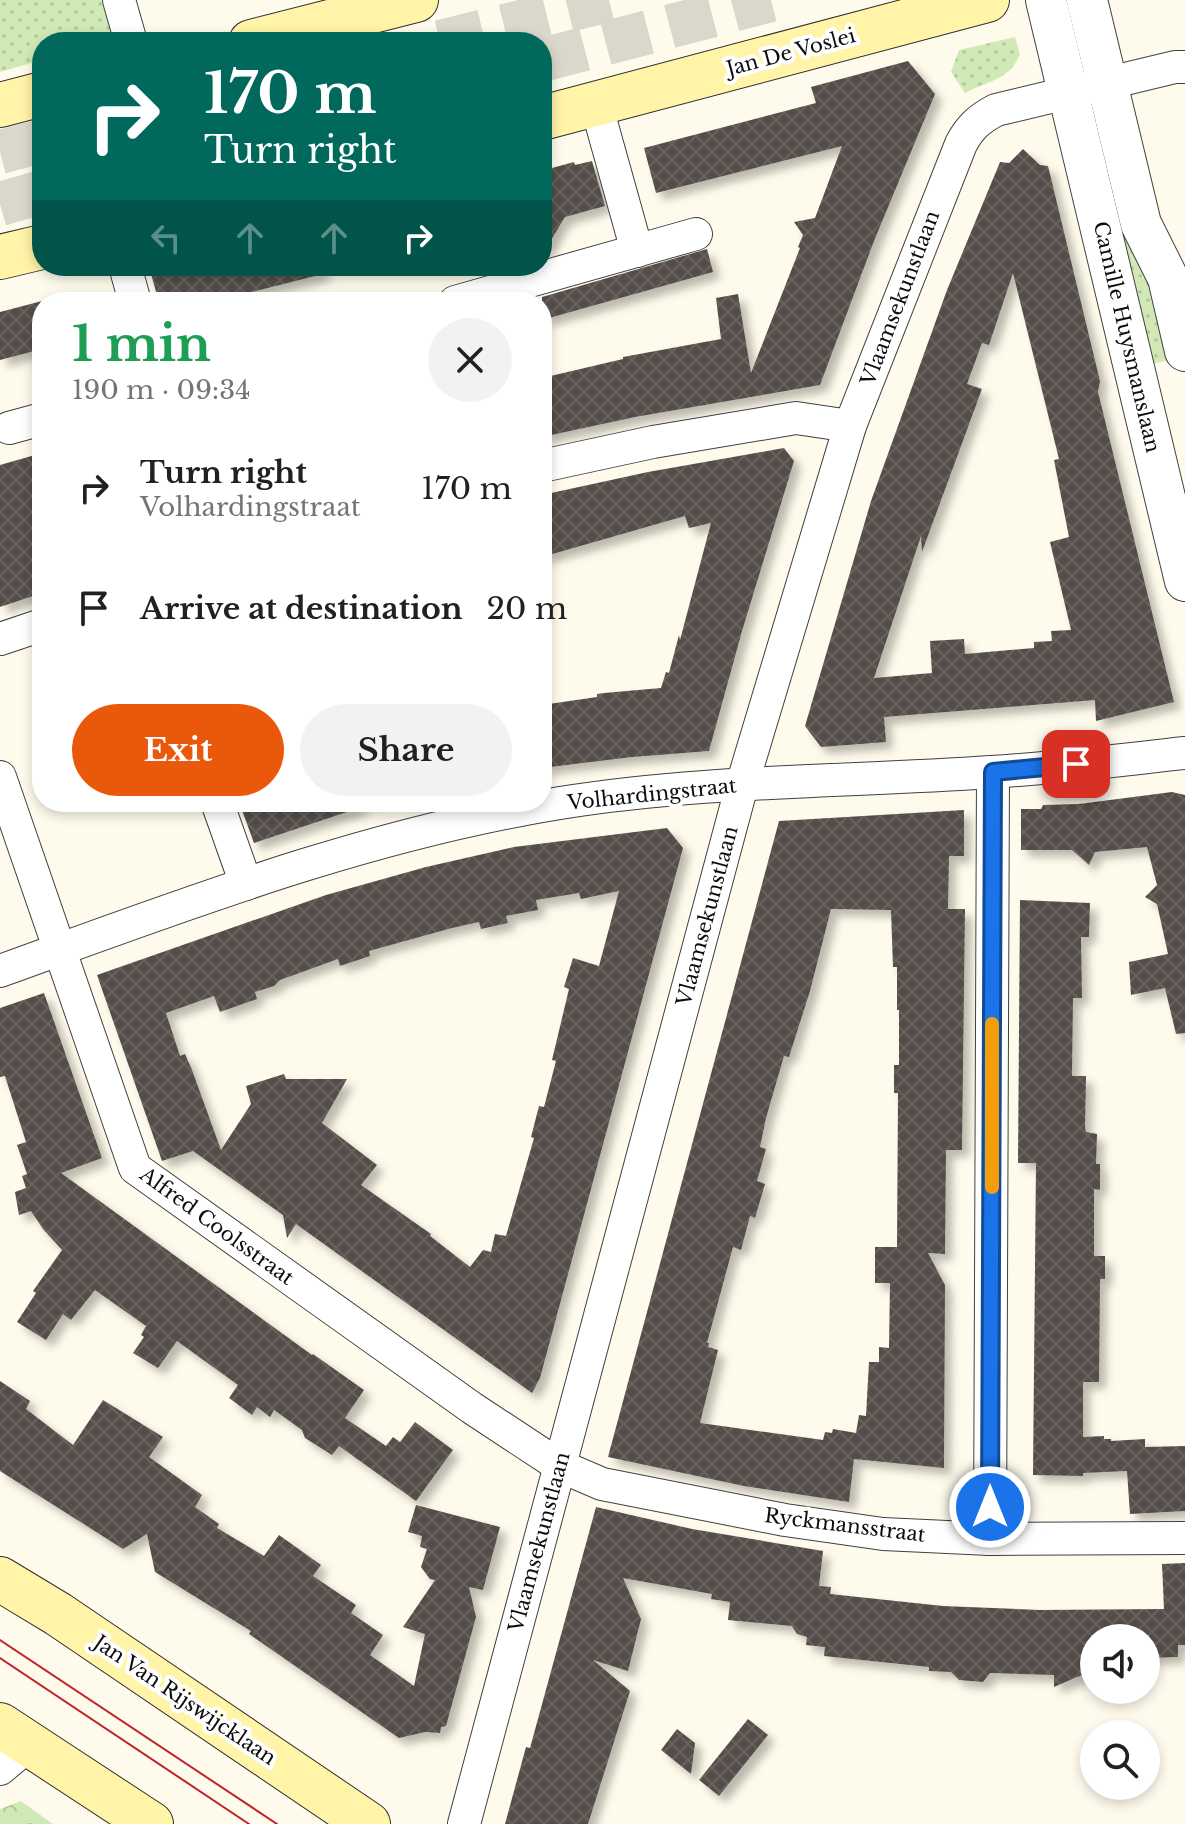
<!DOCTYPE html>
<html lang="en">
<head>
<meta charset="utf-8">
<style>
	:root { --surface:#fff; --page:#f2f2f2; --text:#202124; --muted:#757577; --accent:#ea580c }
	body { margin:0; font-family:"Libre Baskerville",serif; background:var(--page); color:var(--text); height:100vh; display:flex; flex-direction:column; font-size:30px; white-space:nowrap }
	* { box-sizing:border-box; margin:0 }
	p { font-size:26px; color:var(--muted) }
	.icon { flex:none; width:44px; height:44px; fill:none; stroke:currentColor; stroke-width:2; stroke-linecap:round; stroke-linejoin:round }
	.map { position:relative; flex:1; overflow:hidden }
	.sheet { position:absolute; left:32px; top:292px; width:520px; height:520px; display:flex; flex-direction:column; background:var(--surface); border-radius:32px; box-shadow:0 4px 12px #0003 }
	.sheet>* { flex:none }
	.guide { position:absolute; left:32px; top:32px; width:520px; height:244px; border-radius:32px; box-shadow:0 4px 12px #0003; background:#00695c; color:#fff; overflow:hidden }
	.controls { position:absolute; left:1080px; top:1624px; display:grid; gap:16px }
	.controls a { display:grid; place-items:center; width:80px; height:80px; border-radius:50%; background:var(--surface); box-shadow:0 4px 12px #0003; font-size:40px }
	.pin { position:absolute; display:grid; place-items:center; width:68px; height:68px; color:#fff; margin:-34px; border-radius:16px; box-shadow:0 4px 12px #0006 }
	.me { position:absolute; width:88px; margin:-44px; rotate:0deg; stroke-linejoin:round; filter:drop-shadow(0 0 6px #0008) }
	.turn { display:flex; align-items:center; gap:28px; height:168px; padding:0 40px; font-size:36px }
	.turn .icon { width:104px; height:104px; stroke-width:2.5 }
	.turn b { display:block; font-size:56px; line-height:68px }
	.lanes { display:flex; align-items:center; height:76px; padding:0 40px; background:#0003; justify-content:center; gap:40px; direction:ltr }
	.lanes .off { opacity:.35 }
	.round { display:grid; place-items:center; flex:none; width:84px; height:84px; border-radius:42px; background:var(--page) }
	.overview { display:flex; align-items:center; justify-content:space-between; height:136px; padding:0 40px }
	h1 { font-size:48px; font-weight:700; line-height:60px; color:#1e9e55 }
	.primary-button { display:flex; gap:16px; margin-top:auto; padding:16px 40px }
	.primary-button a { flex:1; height:92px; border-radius:48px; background:var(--accent); color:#fff; font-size:32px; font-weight:700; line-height:92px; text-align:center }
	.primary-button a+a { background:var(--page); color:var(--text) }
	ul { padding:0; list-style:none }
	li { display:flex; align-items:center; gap:24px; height:120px; padding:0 40px }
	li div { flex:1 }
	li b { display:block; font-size:30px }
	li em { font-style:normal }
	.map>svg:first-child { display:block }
	.grass { fill:url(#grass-dots) }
	.park { fill:url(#park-crowns) }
	.building { fill:url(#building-cross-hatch); fill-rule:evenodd; filter:url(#shadow) }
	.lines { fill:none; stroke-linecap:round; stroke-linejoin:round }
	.motorway-tunnel { stroke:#dbd7cb; stroke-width:44; stroke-dasharray:44 22; stroke-linecap:butt }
	.minor-casing { stroke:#404040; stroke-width:34 }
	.tertiary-casing { stroke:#404040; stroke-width:42 }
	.secondary-casing { stroke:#2f2f2f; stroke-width:46 }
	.minor { stroke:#fff; stroke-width:32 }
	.tertiary { stroke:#fff; stroke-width:40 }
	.secondary { stroke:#fff4a7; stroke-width:44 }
	.tram { stroke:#bd242d; stroke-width:2 }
	.route-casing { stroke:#114b97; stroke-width:20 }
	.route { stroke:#1a73e8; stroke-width:14 }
	.slow { stroke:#f59e0b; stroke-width:14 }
	.labels { text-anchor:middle; stroke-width:8; stroke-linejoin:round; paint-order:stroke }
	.street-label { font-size:20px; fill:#0d0d0d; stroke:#fff }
</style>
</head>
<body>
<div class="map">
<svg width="1185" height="1824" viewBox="0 0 1185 1824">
	<defs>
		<pattern id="grass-dots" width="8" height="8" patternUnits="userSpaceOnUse" patternTransform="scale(2)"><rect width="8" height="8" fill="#d1e9b6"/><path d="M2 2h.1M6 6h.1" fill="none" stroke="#b2c79b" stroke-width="1.8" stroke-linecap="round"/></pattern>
		<pattern id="park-crowns" width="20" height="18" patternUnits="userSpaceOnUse" patternTransform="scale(2)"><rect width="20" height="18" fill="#d1e9b6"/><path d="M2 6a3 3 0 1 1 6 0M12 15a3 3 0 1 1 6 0" fill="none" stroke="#b2c79b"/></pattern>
		<pattern id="building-cross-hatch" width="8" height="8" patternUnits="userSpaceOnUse" patternTransform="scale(2)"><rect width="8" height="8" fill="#554d49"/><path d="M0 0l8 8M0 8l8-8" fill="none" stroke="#68625f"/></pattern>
		<filter id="shadow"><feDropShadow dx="7" dy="7" stdDeviation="4" flood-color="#0004"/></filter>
	</defs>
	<rect width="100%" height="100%" fill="#fffbec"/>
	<g class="grass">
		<polygon points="0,0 108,0 115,26 112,41 42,42 42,60 0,72"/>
		<path d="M1015 37 1020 54C1010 80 988 81 965 93L951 72 959 50Z"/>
		<polygon points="1108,153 1151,285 1169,360 1145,366 1094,157"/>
	</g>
	<polygon class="park" points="21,1801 53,1824 0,1824 0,1809"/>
	<g class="building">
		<polygon points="908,61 935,94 874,241 820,385 635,417 542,437 542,378 623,359 623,357 721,339 716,298 738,294 751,373 800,248 798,247 803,235 794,222 815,218 842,146 656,193 644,148 816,103 811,87"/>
		<path d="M1023 149 1040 165 1048 166 1100 381 1098 392 1174 702 1096 721 1095 700 884 717 886 742 821 747 805 726 871 501 947 290 1000 162 1009 163ZM1013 273 1059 459 1054 460 1069 537 1050 542 1071 630 1051 631 1052 641 1034 642V648L965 654 964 639 930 641 932 673 874 678 921 536 922 552 982 389 967 384 982 343 989 345Z"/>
		<polygon points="592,161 605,206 565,217 542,255 542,174 552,171 552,168 574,162 575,165"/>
		<polygon points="707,249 713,272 542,320 542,297"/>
		<polygon points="182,266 322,266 323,274 252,292 254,302 159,302 151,274"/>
		<polygon points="42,301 42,349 0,360 0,312"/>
		<polygon points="784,448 794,461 742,631 709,751 632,757 542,768 542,705 597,697 597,694 604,693 661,688 666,672 669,673 679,635 680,640 711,523 689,528 685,516 542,557 542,495 648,472"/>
		<polygon points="42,453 42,593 0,607 0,465"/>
		<polygon points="1172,792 1185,795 1185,1033 1176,1034 1165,988 1131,995 1129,962 1168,954 1157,904 1145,897 1157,885 1147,847 1095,852 1089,865 1072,850 1021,850 1021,809 1041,809 1043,805 1079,804"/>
		<polygon points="239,802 361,802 362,807 254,843"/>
		<path d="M964 810V856H949L948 909H965L962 1150H946L945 1254 928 1253 945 1285 944 1468 854 1459 849 1502 744 1486 608 1457 779 821ZM831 909 891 910 893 967H897V1010H899V1065H894V1093H898L897 1247H875V1283H890L889 1348 879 1347V1362H869L866 1416 859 1415 856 1433 833 1429 832 1433 825 1432 823 1440 700 1423 718 1350 708 1347 709 1343H707L733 1247 741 1250 750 1216 755 1218 765 1184 757 1181 766 1149 760 1147 766 1118 784 1056 789 1057 810 991Z"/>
		<path d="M667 828 683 848 540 1378 532 1393 296 1224 287 1238 283 1215 193 1151 162 1161 97 975 326 895 426 867 514 847ZM619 891 599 966 573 958 564 987 569 989 552 1060 556 1061 544 1107 539 1106 531 1137 534 1138 506 1236 495 1234 491 1252 483 1250 470 1267 430 1236 431 1234 361 1185 377 1165 322 1123 347 1079H286L284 1074 246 1086 251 1104 221 1150 192 1070 185 1054 180 1056 166 1013 214 996 220 1012 257 999 255 992 274 986 280 980 338 959 340 966 370 956 369 951 452 928 479 922 481 929 508 923 506 916 538 910 536 900 579 893 581 899Z"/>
		<polygon points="1020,900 1090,903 1089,937 1081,937 1082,998 1073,998 1072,1076 1086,1076 1085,1128 1086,1132 1097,1134 1096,1164 1100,1164 1100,1190 1094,1189 1094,1256 1105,1256 1105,1279 1100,1279 1099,1382 1083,1382 1083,1437 1104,1436 1104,1439 1111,1439 1111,1441 1145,1439 1145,1447 1185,1446 1185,1511 1130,1514 1127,1471 1083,1473 1083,1476 1033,1475 1036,1163 1018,1163"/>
		<polygon points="44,993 102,1158 61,1173 312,1355 313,1354 364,1390 345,1418 386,1446 393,1437 400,1442 415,1422 453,1450 416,1501 339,1446 332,1455 305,1438 302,1430 274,1410 270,1417 257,1407 252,1415 229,1398 238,1385 177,1341 158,1368 133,1353 144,1337 141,1335 146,1326 95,1290 71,1320 63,1314 46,1340 17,1322 36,1293 33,1291 62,1250 43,1229 31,1211 19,1215 15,1192 26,1188 22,1176 27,1174 17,1145 26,1142 5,1076 0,1077 0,1008"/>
		<polygon points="0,1381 30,1401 26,1409 73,1445 103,1400 163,1437 149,1457 202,1495 195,1507 219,1524 217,1528 264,1556 279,1535 321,1565 313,1576 356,1605 351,1613 383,1635 370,1655 414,1686 425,1634 403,1627 435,1580 430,1579 421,1567 427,1549 420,1547 422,1536 408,1532 416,1505 500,1527 483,1590 469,1587 476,1617 446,1726 441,1727 440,1733 425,1732 399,1738 249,1634 251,1631 155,1572 147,1534 123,1549 0,1471"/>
		<polygon points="596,1507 692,1529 823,1551 819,1586 831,1587 830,1594 943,1606 1040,1610 1164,1609 1162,1564 1185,1563 1185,1645 1178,1645 1178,1657 1146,1658 1146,1638 1094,1638 1094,1668 1087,1669 1084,1674 1054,1687 1054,1675 990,1673 983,1682 959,1680 951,1672 929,1671 929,1667 824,1656 825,1647 806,1645 807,1637 797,1634 792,1626 728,1620 730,1602 711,1599 712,1594 623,1578 641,1619 628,1671 593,1660 630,1691 588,1824 505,1824 526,1747 530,1748"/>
		<polygon points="748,1719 768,1735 719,1796 699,1780"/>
		<polygon points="677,1729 695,1743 691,1774 661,1750"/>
	</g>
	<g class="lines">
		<g class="motorway-tunnel">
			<polyline points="440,42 609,0"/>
			<polyline points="542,60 771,0"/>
			<polyline points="0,152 42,141"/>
			<polyline points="0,204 42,192"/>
		</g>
		<defs>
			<g id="minor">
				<polyline points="119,0 131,42"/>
				<polyline points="596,104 637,251"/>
				<polyline points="125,266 135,302"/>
				<polyline points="455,302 696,234"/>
				<polyline points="9,428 42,419"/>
				<polyline points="542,466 653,442 796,418 850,426"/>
				<polyline points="0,639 42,625"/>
				<polyline points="0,777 135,1168 472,1408 560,1466 602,1484 785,1520 883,1534 990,1539 1185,1538"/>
				<polyline points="217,802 246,884"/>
				<path d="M0 971C183 905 367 834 560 803 702 780 848 782 991 772 1056 768 1120 760 1185 753"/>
				<polyline points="990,1539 993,772"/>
				<polyline points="0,1769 30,1744"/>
				<path d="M464 1824 742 785 850 426 961 144C970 127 979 119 996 110L1175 67H1185"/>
			</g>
			<g id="tertiary">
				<polyline points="1046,0 1185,581"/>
				<polyline points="1087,0 1141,224 1168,278 1185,351"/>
			</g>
			<g id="secondary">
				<polyline points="251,42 416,0"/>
				<polyline points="0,105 42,94"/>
				<polyline points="542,118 987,0"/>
				<polyline points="0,257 42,247"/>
				<polyline points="0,1579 58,1614 368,1824"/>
				<polyline points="0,1725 151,1824"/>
			</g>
		</defs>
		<use href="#minor" class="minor-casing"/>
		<use href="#tertiary" class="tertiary-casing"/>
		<use href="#secondary" class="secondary-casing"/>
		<use href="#minor" class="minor"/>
		<use href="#tertiary" class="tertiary"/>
		<use href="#secondary" class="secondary"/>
		<g class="tram">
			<polyline points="0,1640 277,1824"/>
			<polyline points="0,1658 249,1824"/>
		</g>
	</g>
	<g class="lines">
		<defs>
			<polyline id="route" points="990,1507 993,772 1076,764"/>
		</defs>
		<use href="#route" class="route-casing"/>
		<use href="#route" class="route"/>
		<polyline class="slow" points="992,1187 992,1024"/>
	</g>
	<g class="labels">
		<g class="street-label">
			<text transform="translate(791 52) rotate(-15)" y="7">Jan De Voslei</text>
			<text transform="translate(900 298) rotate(-69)" y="7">Vlaamsekunstlaan</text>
			<text transform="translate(1127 337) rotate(77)" y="7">Camille Huysmanslaan</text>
			<text transform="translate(652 794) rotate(-6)" y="7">Volhardingstraat</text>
			<text transform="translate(707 916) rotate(-75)" y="7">Vlaamsekunstlaan</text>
			<text transform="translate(217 1226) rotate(36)" y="7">Alfred Coolsstraat</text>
			<text transform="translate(845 1525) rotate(7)" y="7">Ryckmansstraat</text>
			<text transform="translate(539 1542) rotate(-75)" y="7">Vlaamsekunstlaan</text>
			<text transform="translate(185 1700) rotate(34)" y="7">Jan Van Rijswijcklaan</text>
		</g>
	</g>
</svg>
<div class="controls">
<a><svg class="icon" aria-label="sound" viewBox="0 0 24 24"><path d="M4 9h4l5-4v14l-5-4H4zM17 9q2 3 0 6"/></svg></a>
<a><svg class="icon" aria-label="search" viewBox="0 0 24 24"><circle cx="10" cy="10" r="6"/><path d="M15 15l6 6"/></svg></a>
</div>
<div class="pin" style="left:1076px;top:764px;background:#d93025"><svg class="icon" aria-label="arrive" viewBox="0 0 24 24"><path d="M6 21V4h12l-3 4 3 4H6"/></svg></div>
<svg class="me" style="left:990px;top:1507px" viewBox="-20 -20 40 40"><circle r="17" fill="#1a73e8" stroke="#fff" stroke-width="3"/><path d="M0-11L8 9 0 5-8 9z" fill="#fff"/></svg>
<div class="guide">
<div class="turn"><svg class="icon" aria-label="right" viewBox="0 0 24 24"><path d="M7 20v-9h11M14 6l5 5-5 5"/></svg><div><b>170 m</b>Turn right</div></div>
<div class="lanes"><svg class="icon off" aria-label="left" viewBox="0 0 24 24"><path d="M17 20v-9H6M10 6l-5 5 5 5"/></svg><svg class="icon off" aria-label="ahead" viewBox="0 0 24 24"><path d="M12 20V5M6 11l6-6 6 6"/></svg><svg class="icon off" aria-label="ahead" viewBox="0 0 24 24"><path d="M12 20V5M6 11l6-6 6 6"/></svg><svg class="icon" aria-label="right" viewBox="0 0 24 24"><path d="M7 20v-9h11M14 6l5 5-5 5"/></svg></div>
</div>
<section class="sheet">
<div class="overview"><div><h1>1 min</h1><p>190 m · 09:34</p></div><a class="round"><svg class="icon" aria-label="close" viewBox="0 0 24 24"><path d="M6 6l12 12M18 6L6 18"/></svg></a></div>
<ul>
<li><svg class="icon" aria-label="right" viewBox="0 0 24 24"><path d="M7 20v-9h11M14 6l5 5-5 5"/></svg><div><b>Turn right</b><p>Volhardingstraat</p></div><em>170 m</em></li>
<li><svg class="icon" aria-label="arrive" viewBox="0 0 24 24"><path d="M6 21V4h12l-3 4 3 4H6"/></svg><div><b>Arrive at destination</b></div><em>20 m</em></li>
</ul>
<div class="primary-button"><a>Exit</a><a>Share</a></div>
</section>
</div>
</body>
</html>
